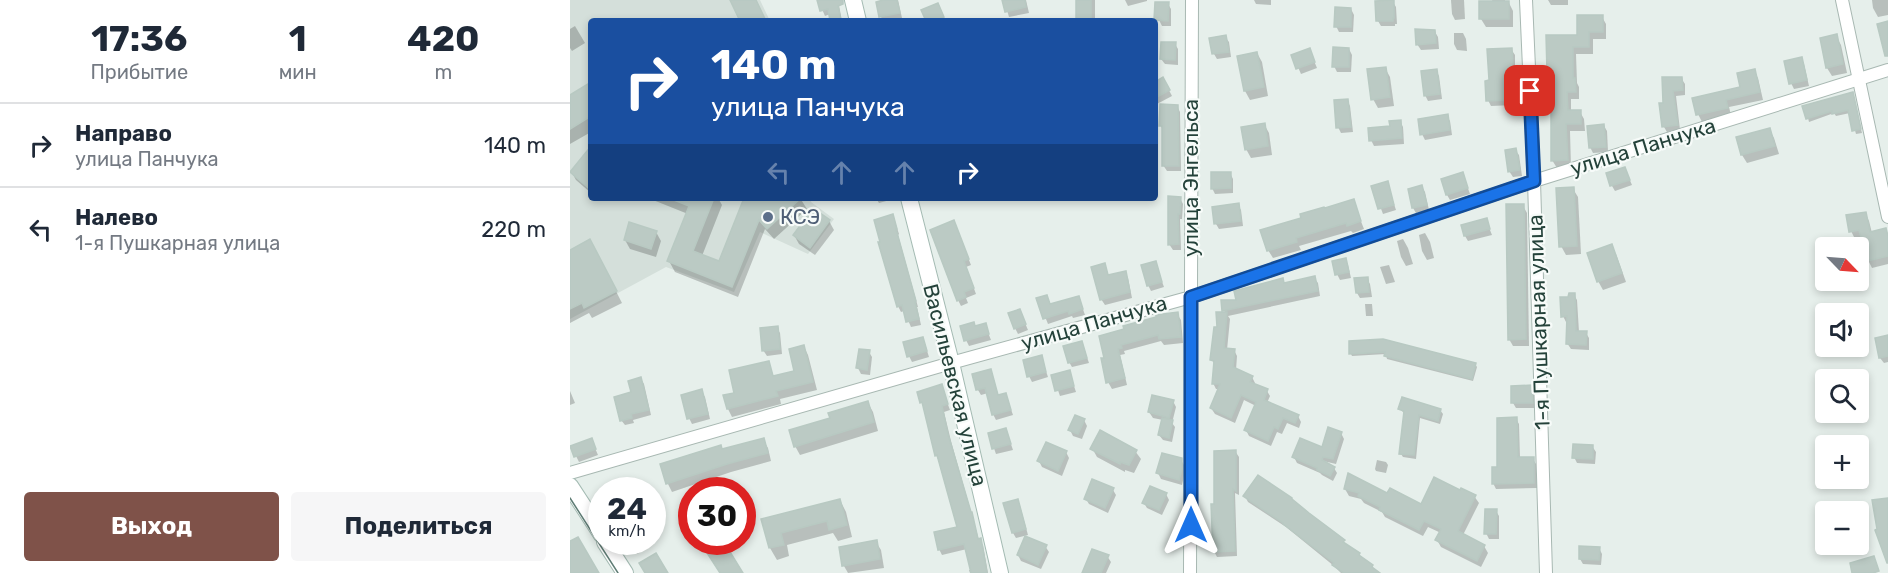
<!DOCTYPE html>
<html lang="ru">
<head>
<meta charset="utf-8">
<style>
	:root { --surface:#fff; --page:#f6f6f7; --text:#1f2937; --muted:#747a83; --line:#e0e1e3; --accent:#7f5249 }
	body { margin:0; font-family:Rubik,sans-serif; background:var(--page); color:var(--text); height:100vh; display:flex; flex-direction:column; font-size:22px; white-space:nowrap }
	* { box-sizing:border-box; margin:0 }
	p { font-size:20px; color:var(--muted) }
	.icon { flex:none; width:33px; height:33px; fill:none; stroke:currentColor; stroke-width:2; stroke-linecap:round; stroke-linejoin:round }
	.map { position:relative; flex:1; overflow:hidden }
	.panel { display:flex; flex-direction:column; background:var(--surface); width:570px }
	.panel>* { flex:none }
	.banner { position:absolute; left:18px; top:18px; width:570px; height:183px; border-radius:6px; box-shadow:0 3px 9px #0003; background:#1a4fa0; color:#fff; overflow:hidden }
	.needle { width:39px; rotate:115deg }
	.buttons { position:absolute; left:1245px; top:237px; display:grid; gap:12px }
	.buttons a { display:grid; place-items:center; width:54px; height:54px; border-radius:6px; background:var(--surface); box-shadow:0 3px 9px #0003; font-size:30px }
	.speed { position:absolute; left:18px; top:477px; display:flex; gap:12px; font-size:30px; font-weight:700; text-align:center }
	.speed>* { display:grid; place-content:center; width:78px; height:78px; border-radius:50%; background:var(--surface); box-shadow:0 3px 9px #0003; line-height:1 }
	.speed small { font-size:15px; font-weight:400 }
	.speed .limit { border:9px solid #d22; background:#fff; color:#111 }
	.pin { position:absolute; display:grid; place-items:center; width:51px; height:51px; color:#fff; margin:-26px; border-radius:12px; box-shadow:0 3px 9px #0006 }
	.me { position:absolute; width:66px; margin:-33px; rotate:0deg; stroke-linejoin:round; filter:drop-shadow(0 0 4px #0008) }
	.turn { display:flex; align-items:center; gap:21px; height:126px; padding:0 24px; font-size:27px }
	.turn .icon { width:78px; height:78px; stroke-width:2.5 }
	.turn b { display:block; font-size:42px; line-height:51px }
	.lanes { display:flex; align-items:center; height:57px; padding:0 24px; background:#0003; justify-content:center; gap:30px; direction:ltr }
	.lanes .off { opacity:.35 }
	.eta { display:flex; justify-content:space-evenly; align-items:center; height:102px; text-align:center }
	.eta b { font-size:36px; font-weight:700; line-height:42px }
	.action { display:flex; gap:12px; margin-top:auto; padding:12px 24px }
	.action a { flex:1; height:69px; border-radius:6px; background:var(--accent); color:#fff; font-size:24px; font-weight:700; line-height:69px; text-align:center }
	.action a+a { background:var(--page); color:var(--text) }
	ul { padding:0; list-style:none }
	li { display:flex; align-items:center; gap:18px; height:84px; padding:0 24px; border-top:2px solid var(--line) }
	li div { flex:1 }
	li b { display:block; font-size:22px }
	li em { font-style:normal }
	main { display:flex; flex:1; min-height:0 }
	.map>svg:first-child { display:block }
	.built { fill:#d4dfda }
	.shadow { fill:#0003 }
	.building { fill:#bbcac4; stroke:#b8c9c2; stroke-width:1.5 }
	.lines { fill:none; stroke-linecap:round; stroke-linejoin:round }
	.street-casing { stroke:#a8b8b2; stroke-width:14 }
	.secondary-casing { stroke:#a4bbb3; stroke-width:18 }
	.street { stroke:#fff; stroke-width:12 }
	.secondary { stroke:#fff; stroke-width:16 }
	.tram { stroke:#5f7d75; stroke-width:1.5 }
	.route-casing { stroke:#114b97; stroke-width:15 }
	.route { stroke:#1a73e8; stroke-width:10 }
	.service-dot { fill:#5c6f8a; stroke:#f7fbf9; stroke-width:2 }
	.labels { text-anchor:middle; stroke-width:4.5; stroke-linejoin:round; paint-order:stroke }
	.street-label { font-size:21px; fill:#24423a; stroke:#f7fbf9 }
	.service-label { font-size:21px; fill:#4e5e75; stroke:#f7fbf9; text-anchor:start }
</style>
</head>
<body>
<main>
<section class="panel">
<div class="eta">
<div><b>17:36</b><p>Прибытие</p></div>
<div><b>1</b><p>мин</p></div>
<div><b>420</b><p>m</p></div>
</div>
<ul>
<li><svg class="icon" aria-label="right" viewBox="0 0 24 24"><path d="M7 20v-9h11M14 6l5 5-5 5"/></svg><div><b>Направо</b><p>улица Панчука</p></div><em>140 m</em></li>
<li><svg class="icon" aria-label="left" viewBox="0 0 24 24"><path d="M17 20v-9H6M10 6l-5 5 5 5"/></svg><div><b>Налево</b><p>1-я Пушкарная улица</p></div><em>220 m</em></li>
</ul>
<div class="action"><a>Выход</a><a>Поделиться</a></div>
</section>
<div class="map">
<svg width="1318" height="573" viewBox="0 0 1318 573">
	<rect width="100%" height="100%" fill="#e6efeb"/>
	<polygon class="built" points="0,0 190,0 200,21 21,21 21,198 242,198 241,202 264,219 238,254 190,232 164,292 96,267 0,319"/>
	<g class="shadow">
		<polygon points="248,0 268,0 272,21 262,21 260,14 255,16"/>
		<polygon points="319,0 328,0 332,18 313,21 311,17"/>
		<polygon points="434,0 456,0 459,13 439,17"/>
		<rect x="508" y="0" width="17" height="21"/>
		<polygon points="555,0 577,0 577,1 558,6"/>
		<polygon points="684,0 701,0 701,5 686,4"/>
		<polygon points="881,0 894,0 895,19 885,20 882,14"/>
		<polygon points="922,0 935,0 935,3 939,3 943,11 943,27 916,27 911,19 923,3"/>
		<polygon points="978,0 998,0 998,5 981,5"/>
		<polygon points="1302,0 1318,0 1318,15 1308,17 1303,8"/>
		<polygon points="823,2 826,7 827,24 825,24 825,26 811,26 808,21"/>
		<polygon points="598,4 601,9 601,26 592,26 589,20"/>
		<polygon points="781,9 784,15 783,32 769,32 766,26"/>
		<polygon points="370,11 375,21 358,21"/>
		<polygon points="1032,17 1036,24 1036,39 1023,39 1023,54 1006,54 1007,83 1009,87 1009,99 1001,99 1001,112 1010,112 1014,119 1015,131 1000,131 1001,167 987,168 982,160 981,77 978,72 1008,37"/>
		<polygon points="5,26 15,43 2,51 0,48 0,29"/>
		<polygon points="865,32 868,37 869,49 851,50 847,44"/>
		<polygon points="884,33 893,33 896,39 897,51 887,50 884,44"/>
		<polygon points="1266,36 1271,45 1277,73 1262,76 1257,68"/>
		<polygon points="655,37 659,42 661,57 647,59 644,54 641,39"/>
		<polygon points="605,44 608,49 608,65 595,64 591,59"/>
		<polygon points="779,49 782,55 781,72 767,72 764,66"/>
		<polygon points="941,49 945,55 945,73 942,73 944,105 921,106 918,100 920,82"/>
		<polygon points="687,53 692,62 698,96 680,100 675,91 669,57"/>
		<polygon points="723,56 742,56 747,68 731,74"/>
		<polygon points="1231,59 1234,64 1239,86 1224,89 1221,83"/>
		<polygon points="815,68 820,77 824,106 808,108 803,99"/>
		<polygon points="866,70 869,76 872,99 858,101 855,95"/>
		<polygon points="1184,71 1188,78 1193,100 1159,107 1161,115 1132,122 1128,114 1172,88"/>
		<polygon points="1111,78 1115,84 1115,95 1106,96 1110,130 1097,132 1094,127 1094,104"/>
		<polygon points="593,79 602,96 585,105 585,83"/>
		<polygon points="21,84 21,132 0,144 0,96"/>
		<polygon points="1282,94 1292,133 1286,134 1280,113 1266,116 1264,113 1239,122 1238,118"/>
		<polygon points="777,100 780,106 783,132 771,133 768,127"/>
		<polygon points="607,106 610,112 611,171 597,171 593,165 594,131 590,125"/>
		<polygon points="877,116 880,121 882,135 855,140 852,134"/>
		<polygon points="830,121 833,127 834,144 804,146 801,140"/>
		<polygon points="694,124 699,133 702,155 681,158 676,149"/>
		<polygon points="1034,126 1037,131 1038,152 1023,153 1020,147"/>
		<polygon points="1199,129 1204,138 1209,154 1177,163 1172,155 1168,138"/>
		<polygon points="21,148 21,193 6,180 1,171"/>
		<polygon points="945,150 949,155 952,176 943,177 939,171"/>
		<polygon points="1055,169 1062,185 1045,191 1042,186"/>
		<polygon points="660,173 663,179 663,193 645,194 642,188"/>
		<polygon points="895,180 900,194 880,200 877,195"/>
		<polygon points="817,183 826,210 813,214 803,187"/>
		<polygon points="852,187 855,192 859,210 846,213 843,208"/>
		<polygon points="1003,189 1008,197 1011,254 996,255 991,246"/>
		<polygon points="78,198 148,198 152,205 132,256 150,263 177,198 230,198 237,209 204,239 195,229 168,297 105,272 99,261 118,214"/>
		<polygon points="306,198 320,198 320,200 309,203"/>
		<polygon points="610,198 613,204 612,219 610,219 611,250 603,250 599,244"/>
		<polygon points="783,201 794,229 783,233 781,231 729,246 731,250 703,258 698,250 733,219"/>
		<polygon points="668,205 671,210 673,226 649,229 646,224 643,208"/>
		<polygon points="953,206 957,213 959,346 943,346 939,339"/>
		<polygon points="1295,213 1299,221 1302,233 1315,229 1318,234 1318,264 1302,268 1298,260 1292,238 1285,239 1281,231"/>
		<polygon points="323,216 329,234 328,235 348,307 347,307 351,325 341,327 334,311 331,312 328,306"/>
		<polygon points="916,220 922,235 898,241 895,236"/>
		<polygon points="259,221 264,230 245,255 229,244 224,235"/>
		<polygon points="386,227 401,265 396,267 406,294 396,298 398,303 391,306 388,300"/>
		<polygon points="86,232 91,241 86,257 60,249 55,240"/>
		<polygon points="855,233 860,242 864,258 857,260 852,251 849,235"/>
		<polygon points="833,239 838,248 843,264 836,266 831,257 827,241"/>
		<polygon points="1041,246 1046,254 1056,282 1033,290 1028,281"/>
		<polygon points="0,251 26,252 52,303 22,318 19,313 0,323"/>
		<polygon points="775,259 778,265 781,278 770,280 767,274"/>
		<polygon points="585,263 594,287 581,291 578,285"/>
		<polygon points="534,264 539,276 555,273 558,278 562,298 535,305 531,299"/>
		<polygon points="819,265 825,282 816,284 810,267"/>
		<polygon points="744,278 748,283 750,296 658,316 660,319 657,350 664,350 667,356 666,370 682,377 685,383 684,385 697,391 700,396 697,403 728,416 731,422 729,428 717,423 712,434 707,432 701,446 679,436 676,430 686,406 674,400 665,423 645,414 641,408 650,389 646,389 643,383 645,365 642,360 648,329 655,314 653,302 668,301 715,284"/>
		<polygon points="797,279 800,284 802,297 790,298 787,293"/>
		<polygon points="1004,295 1007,300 1009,332 1016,333 1019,338 1019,350 1001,349 997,343 999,322 996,322 993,316 1000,298"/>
		<polygon points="509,298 515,315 503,318 502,316 478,324 468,299 480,306"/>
		<polygon points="795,304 802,304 803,316 796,316"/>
		<polygon points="607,314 611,320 613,343 594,345 591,341 554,351 555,354 550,355 557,385 542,389 538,382 536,359 531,337"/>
		<polygon points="452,316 458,330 448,334 445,328"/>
		<polygon points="415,325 421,340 399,346 396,340 406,327"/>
		<polygon points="207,328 210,333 212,354 197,356 193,350"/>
		<polygon points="1318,337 1318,362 1314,363 1310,358 1306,339"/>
		<polygon points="813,341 905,364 907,367 903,381 817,359 816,354 782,356 781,354"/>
		<polygon points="512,343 519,363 502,367 499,362"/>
		<polygon points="355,344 359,357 342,362 339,356"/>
		<polygon points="234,347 238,355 247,390 210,399 211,404 162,417 158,409 155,396 166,394 198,362 204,377 226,372"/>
		<polygon points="299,352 302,357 300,375 291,374 288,368"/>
		<polygon points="471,357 478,377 462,382 459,376"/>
		<polygon points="420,370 429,397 436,395 443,415 426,420 423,414 418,393 411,395 408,390"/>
		<polygon points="499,371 506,392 490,396 483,376"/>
		<polygon points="71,379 74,384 81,415 63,420 64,423 55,425 51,420"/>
		<polygon points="371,386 380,410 374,412 381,441 409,540 413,545 418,573 400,573 399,570 402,570 397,549 372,555 369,549 388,528 369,461 366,455 355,409 349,393"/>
		<polygon points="961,387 964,392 965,408 946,408 943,403"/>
		<polygon points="0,391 5,403 0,405"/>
		<polygon points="131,391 135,397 140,419 122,424 119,418"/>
		<polygon points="603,401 606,407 602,423 605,427 602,442 593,440 589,435 593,420 583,418 579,412"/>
		<polygon points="298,403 303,412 308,431 230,455 225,446 261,419"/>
		<polygon points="830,409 870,410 873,414 870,424 850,418 846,459 833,457 831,454 835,414"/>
		<polygon points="946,419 949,424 950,459 963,459 966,464 967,488 926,489 923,483"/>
		<polygon points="514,420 517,426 512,439 503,436 500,430"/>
		<polygon points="436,430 443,450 426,454 419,434"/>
		<polygon points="771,433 774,439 766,464 753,461 764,468 767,473 763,481 752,475 750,473 727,463 724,457 753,449"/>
		<polygon points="193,440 198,448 201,461 161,472 102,492 98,484 92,465"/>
		<polygon points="24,446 28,455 9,462 6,456"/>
		<polygon points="1022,446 1026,452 1025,464 1007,463 1004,457"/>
		<polygon points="522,448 565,451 571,459 564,473 555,470 555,472 527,457"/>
		<polygon points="665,451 669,457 669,495 665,493 667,556 647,557 644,551 646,506"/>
		<polygon points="496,452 499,458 492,476 472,467 469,461"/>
		<polygon points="611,460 614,465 614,476 612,485 591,479 588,473"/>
		<polygon points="807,460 816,462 818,465 816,473 806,471 805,469"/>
		<polygon points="775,489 818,495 852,506 891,492 904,496 909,503 893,535 914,546 918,553 911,567 871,547 867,540 871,533 858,527 853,536 815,517 812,512 794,503 791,499 779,496"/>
		<polygon points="543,490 546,495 538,513 519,504 516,499"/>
		<polygon points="596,494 599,500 592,515 577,508 574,503"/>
		<polygon points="675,496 773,541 776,546 802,566 807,573 771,573 764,566 716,527 678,502"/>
		<polygon points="270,500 276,512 282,537 268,541 263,533 217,545 219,556 207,560 200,548 193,520"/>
		<polygon points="447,501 450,506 458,535 446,538 443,533"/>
		<polygon points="926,511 929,516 929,539 919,539 916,533"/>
		<polygon points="60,542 77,542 80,547 67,554"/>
		<polygon points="306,542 311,550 314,568 278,573 274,566 271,549"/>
		<polygon points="475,546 479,552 471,569 451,561 448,555"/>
		<polygon points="1029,548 1032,554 1031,565 1013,564 1010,559"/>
		<polygon points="537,556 541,562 536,573 515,573"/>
	</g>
	<g class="building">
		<polygon points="160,0 186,0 196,21 170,21"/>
		<polygon points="247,0 273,0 273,4 268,6 271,21 260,21 258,9 250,11"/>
		<polygon points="313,0 327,0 330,13 309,17 306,2"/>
		<polygon points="432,0 455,0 456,7 435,12"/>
		<rect x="506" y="0" width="15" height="21"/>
		<polygon points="824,0 824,18 823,18 823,21 806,21 805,1"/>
		<rect x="909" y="1" width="30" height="18"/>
		<polygon points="585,2 599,2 598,21 584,20"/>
		<polygon points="368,3 374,17 364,21 356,21 351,10"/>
		<polygon points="765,7 781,8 781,27 764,27"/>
		<polygon points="1007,15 1033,15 1033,32 1019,32 1019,47 1003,47 1003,78 1005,78 1006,92 997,92 998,110 1011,110 1011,124 996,124 998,160 981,161 981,92 980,92 979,72 977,72 976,35 1007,35"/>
		<polygon points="1318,21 1318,56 1315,56 1307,24"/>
		<polygon points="845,29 865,30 866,43 846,45"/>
		<polygon points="1267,34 1273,64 1256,68 1250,38"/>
		<polygon points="656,35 659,52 642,54 639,38"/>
		<polygon points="591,42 606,42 605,60 590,59"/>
		<polygon points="763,47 779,48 779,67 762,67"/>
		<polygon points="740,48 745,62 726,69 721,55"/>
		<polygon points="942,48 943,68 940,68 942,100 916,101 915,81 919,80 917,49"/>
		<polygon points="687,52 694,87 674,91 667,56"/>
		<polygon points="1232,57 1237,80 1219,84 1214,61"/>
		<polygon points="816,67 820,97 801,100 797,69"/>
		<polygon points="867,69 870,94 854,96 851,71"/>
		<polygon points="1185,69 1190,92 1156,100 1158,108 1126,115 1122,98 1170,87 1167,73"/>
		<polygon points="593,77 600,90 585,98 585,82"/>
		<polygon points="1092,77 1112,77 1113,90 1103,91 1108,125 1092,127 1089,103 1093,103"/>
		<polygon points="21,82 21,116 0,129 0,95"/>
		<polygon points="1283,92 1291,129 1282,131 1278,110 1262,114 1262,111 1236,119 1232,106"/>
		<polygon points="778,99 781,127 766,128 764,100"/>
		<polygon points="590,104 608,105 609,166 592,166 592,126 589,126"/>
		<polygon points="878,114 880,130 850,135 848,119"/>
		<polygon points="831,120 832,138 799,141 798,128 820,126 819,121"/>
		<polygon points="695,123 698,146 675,150 671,127"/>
		<polygon points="1034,124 1036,147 1019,148 1017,126"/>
		<polygon points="1200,128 1205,146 1171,155 1166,137"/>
		<polygon points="21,146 21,190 0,172"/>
		<polygon points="946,148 950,170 938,172 935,150"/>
		<polygon points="1055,167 1060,180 1040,186 1036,173"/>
		<polygon points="641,172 661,172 661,188 641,189"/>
		<polygon points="893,172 898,188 876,195 871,179"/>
		<polygon points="818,181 824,205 808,209 801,186"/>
		<polygon points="852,185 857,205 842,208 838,189"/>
		<polygon points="1004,187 1007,246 989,247 986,188"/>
		<polygon points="598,196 611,197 610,214 608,214 609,244 598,245"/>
		<polygon points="99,198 144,198 123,251 149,261 174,198 231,198 197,229 189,220 162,287 97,261 119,206"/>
		<polygon points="784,199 791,221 777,226 776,223 726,238 727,242 697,251 690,230 731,218 730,214 754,207 755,208"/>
		<polygon points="669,203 671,221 644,224 642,207"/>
		<polygon points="936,204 954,204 956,339 938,340"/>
		<polygon points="243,208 260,220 240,248 223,235"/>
		<polygon points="1296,212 1300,232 1316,228 1318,236 1318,256 1297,261 1289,230 1279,232 1276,215"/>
		<polygon points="323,214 327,229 326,229 346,301 345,302 349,319 336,322 332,305 327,307 308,242 310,242 304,220"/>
		<polygon points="917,218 920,229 894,236 891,225"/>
		<polygon points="384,220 399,259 394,261 404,288 394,292 396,297 387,301 360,230"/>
		<polygon points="59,222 87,231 81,249 54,240"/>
		<polygon points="20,239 47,291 14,308 12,303 0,309 0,250"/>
		<polygon points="1042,244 1052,273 1027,282 1017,253"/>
		<polygon points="776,258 779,272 765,275 762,261"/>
		<polygon points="586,261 592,282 577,286 571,265"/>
		<polygon points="535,263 538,275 556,271 560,292 530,300 521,267"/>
		<polygon points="745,276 748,291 652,311 651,300 666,300 664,291 713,278 714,283"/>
		<polygon points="798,277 799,292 786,293 784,278"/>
		<polygon points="999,293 1005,293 1006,331 1017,331 1016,345 996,344 997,316 991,317 990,297 998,297"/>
		<polygon points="477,295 480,304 509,296 513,309 499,314 498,311 473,319 466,298"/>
		<polygon points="450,309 456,324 444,329 438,313"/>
		<polygon points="608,312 611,337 589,339 588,335 551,345 552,348 548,349 555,378 536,383 531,358 534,358 529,336 554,329 553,326 586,317 586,315"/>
		<polygon points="646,312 657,312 654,348 665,349 663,367 683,376 680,382 698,389 694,400 729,415 725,423 713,418 708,429 704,427 698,441 674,430 686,402 671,395 661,418 640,408 650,384 642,384 644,361 640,360 644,327 647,327"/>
		<polygon points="404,322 405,326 416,323 419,334 394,341 390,326"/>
		<polygon points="208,326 210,349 192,351 190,328"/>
		<polygon points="1318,335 1318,356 1309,358 1305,338"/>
		<polygon points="353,337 357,351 337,357 333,342"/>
		<polygon points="813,339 906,363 902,379 814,356 815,352 779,354 779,341"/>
		<polygon points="512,341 517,358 498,363 493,346"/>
		<polygon points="234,345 243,382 206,391 208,396 157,409 153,395 164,393 159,370 199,361 203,376 224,371 219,349"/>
		<polygon points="289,349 300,350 297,370 286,368"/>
		<polygon points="472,355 476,372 457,377 453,360"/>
		<polygon points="421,369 428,395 436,393 441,410 422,415 415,388 406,390 402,374"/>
		<polygon points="500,370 504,386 485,391 481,375"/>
		<polygon points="71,377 79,410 61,414 62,418 50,421 44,397 61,392 58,381"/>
		<polygon points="372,384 378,404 372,406 378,434 401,512 402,512 408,539 411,538 417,573 401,573 394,544 368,550 364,532 387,527 367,455 365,456 352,402 350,403 347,392"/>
		<polygon points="962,385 963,403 941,403 941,386"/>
		<polygon points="132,389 138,414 117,419 111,395"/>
		<polygon points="582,395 604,400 599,418 578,412"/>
		<polygon points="832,397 871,409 868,421 849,415 844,455 829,454 834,411 828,409"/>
		<polygon points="298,401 304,422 224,447 219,430 260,418 258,413"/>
		<polygon points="505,415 515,419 508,434 498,430"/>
		<polygon points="947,417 948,457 964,457 964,483 922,484 922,467 927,467 927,418"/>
		<polygon points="592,418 603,420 599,438 588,435"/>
		<polygon points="758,427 772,432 763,459 753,457 752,460 765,467 760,476 747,470 747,468 722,457 730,438 752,447"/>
		<polygon points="436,428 441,444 422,449 418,433"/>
		<polygon points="530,430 567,450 559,465 550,462 550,464 520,449"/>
		<polygon points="22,438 26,449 4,457 0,446"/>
		<polygon points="194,438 198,453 157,464 96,484 90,464 151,445 152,449"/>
		<polygon points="476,442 497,451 488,471 467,461"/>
		<polygon points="1003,444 1023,445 1023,459 1002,458"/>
		<polygon points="666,450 666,491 663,489 665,551 643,552 641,504 644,504 644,451"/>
		<polygon points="592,453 612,458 612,469 609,480 586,473"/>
		<polygon points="778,473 817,493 820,488 851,504 864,477 890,490 891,488 906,495 888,531 915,545 907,561 865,540 871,529 854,521 849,530 809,510 810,507 788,496 789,493 774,489"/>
		<polygon points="688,475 722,498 722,499 739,513 775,540 773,542 790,553 789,555 803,565 802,567 810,573 774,573 762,565 764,563 713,524 713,523 673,496"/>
		<polygon points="522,479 544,488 535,508 514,499"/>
		<polygon points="580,486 597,493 589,510 572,503"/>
		<polygon points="1318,498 1318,563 1317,563 1305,530 1307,529 1302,500"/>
		<polygon points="270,499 277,525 259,530 257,521 211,533 214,545 199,548 191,519"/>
		<polygon points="448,499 456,529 442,533 433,503"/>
		<polygon points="915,509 927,509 926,534 914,534"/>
		<polygon points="455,536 477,545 468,565 447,555"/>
		<polygon points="8,537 29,573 0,573 0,541"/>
		<polygon points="307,540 310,559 272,566 269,547"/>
		<polygon points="130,542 154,542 173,573 150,573"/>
		<polygon points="1009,546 1030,547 1029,560 1009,559"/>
		<polygon points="522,549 539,555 531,573 512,573"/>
		<polygon points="86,553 98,573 75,573 69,563"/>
		<polygon points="1304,556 1309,571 1303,573 1282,573 1280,563"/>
	</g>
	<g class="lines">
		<defs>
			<g id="street">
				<polyline points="956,0 964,181 976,573"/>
				<polyline points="1272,0 1318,217"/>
				<polyline points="0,473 381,363 621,297 964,181 1318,70"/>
				<polyline points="620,573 622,0"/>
			</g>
			<g id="secondary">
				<polyline points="283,0 288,21"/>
				<polyline points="339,198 381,363 430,573"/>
				<polyline points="0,486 32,535"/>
				<polyline points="35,542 55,573"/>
			</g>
		</defs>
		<use href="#street" class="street-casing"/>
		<use href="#secondary" class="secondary-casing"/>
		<use href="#street" class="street"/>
		<use href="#secondary" class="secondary"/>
		<polyline class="tram" points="0,498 48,573"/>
	</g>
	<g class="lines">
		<defs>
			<polyline id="route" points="621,525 621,297 964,181 960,91"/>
		</defs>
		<use href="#route" class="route-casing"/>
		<use href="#route" class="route"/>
	</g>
	<circle class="service-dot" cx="198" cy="217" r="6"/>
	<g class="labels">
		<g class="street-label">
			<text transform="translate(1073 147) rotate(-17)" y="7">улица Панчука</text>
			<text transform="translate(621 178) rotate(-90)" y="7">улица Энгельса</text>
			<text transform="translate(969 322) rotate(-92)" y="7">1-я Пушкарная улица</text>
			<text transform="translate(524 323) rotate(-16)" y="7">улица Панчука</text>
			<text transform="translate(385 385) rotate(76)" y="7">Васильевская улица</text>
		</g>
		<g class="service-label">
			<text x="210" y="224">КСЭ</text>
		</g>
	</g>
</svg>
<div class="buttons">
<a><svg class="needle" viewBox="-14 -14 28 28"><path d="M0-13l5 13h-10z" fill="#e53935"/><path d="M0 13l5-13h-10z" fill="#747a83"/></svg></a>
<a><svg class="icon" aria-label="sound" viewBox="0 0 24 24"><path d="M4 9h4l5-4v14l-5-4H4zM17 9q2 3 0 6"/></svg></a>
<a><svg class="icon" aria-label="search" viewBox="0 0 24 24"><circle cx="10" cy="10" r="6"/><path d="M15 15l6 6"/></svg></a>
<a>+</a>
<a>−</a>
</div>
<div class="speed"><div>24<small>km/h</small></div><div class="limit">30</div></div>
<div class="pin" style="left:960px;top:91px;background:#d93025"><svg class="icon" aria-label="arrive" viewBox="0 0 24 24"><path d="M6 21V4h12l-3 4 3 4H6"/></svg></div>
<svg class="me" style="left:621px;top:525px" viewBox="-20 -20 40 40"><path d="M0-17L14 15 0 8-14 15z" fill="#1a73e8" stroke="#fff" stroke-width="4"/></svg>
<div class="banner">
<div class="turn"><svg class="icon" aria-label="right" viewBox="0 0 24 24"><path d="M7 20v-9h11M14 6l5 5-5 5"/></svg><div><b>140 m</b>улица Панчука</div></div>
<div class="lanes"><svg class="icon off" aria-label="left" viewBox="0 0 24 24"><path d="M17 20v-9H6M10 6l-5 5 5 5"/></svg><svg class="icon off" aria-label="ahead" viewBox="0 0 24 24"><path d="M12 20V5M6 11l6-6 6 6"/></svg><svg class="icon off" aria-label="ahead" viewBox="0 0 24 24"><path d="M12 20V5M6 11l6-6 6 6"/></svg><svg class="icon" aria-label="right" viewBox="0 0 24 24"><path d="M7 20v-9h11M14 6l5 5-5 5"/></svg></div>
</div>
</div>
</main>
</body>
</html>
